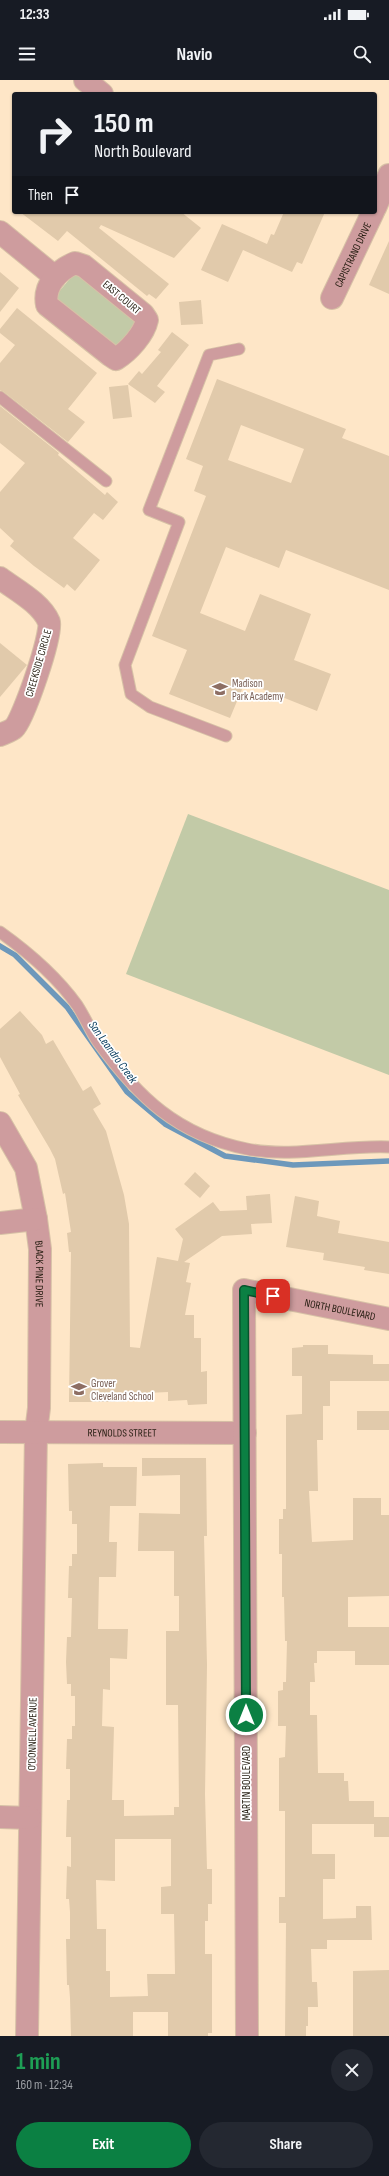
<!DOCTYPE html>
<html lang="en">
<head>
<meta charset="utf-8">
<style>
	:root { --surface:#171b24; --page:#242831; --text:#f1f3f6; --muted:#9ea1a6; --accent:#0b8043 }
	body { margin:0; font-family:"Sofia Sans Condensed",sans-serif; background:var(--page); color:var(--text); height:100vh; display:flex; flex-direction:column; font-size:15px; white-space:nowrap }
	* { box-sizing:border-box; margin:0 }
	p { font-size:13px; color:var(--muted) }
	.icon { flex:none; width:22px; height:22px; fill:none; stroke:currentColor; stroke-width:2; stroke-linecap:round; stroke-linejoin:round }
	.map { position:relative; height:1956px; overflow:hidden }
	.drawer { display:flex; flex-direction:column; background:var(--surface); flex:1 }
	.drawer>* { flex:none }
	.hud { position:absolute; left:12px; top:12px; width:365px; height:122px; border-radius:4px; box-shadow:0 1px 3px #0004; background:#171b24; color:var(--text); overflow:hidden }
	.pin { position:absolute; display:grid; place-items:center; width:34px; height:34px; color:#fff; margin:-17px; border-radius:8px; box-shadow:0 2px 6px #0006 }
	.me { position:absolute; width:44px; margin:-22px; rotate:0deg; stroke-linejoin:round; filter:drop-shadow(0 0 3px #0008) }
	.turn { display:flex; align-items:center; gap:14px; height:84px; padding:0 16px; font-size:18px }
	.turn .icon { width:52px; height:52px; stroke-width:2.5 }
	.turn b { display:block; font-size:28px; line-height:34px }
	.then { display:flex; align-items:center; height:38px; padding:0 16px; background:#0003; gap:8px; font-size:15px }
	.round { display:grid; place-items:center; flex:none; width:42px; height:42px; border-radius:21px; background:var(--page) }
	.headline { display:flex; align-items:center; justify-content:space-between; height:68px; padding:0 16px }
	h1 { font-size:24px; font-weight:700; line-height:30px; color:#1e9e55 }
	.action { display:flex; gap:8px; margin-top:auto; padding:8px 16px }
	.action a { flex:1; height:46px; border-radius:24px; background:var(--accent); color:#fff; font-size:16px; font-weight:700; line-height:46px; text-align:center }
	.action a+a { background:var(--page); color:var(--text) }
	.status { display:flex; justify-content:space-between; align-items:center; height:28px; padding:0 20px; background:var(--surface); direction:ltr }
	.status svg { height:11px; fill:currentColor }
	header { display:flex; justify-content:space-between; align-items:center; height:52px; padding:0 16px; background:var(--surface); font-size:18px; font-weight:700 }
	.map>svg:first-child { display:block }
	.green { fill:#c2caa7 }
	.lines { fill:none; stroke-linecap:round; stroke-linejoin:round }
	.stream { stroke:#6d98bb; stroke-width:5.5 }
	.building { fill:#e1caab; fill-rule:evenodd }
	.lane-casing { stroke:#d7c1a6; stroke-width:13 }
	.street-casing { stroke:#d7c1a6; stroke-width:24 }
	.lane { stroke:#ce9c9e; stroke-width:11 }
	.street { stroke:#ce9c9e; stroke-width:22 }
	.route-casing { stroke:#07532c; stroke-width:10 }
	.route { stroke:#0b8043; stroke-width:7 }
	.labels { text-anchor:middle; stroke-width:3.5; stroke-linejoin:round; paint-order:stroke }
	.street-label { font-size:11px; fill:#231b0f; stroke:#fff }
	.education-label { font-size:11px; fill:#785e54; stroke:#fff; text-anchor:start }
	.water-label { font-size:12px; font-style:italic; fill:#003659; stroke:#fff }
</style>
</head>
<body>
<div class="status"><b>12:33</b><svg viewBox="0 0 49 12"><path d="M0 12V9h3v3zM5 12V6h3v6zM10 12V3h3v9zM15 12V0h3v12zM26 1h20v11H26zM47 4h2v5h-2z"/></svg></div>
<header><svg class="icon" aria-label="menu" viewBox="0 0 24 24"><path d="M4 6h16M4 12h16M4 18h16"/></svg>Navio<svg class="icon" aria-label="search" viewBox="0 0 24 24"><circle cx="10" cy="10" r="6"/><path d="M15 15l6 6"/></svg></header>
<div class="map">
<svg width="389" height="1956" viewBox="0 0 389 1956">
	<rect width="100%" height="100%" fill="#fee6c7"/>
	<g class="green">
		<polygon points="76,194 135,238 136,247 116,268 57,219 57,214 73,195"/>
		<polygon points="188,734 389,810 389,995 126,894"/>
	</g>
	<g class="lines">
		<polyline class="stream" points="0,866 15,875 67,927 127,1012 165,1044 225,1076 293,1085 389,1081"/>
	</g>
	<g class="building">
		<polygon points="20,132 181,132 201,148 174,178 101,145 99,148 169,204 156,219 149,214 147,216 67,151 58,161"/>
		<polygon points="284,132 325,132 302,184 297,182 292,192 243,170 228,202 201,190 222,144 267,164 271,154 274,155"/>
		<polygon points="389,161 389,214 369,205"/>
		<polygon points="0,192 19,208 0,232"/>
		<polygon points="201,220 203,244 181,245 179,222"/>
		<polygon points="17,228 97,293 68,329 85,342 68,362 4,312 0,310 0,283 15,265 0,253 0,249"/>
		<polygon points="172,252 189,265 157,306 165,312 155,323 128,304 139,291 142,294 161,272 158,270"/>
		<path d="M217 299 346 349 342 358 389 376V510L286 470 279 488 226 467 200 533 245 551 260 514 311 534 294 580 331 594 317 631 245 602 230 638 169 614 187 570 152 556 206 416 194 411 203 386 186 379ZM241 345 304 369 291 403 228 380Z"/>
		<polygon points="128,305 132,337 113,339 109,307"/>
		<polygon points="0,326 59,373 58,375 105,415 107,412 118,422 103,440 94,433 73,458 100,480 75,511 67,504 64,508 34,486 10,466 14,461 0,448 0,412 25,383 0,363"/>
		<polygon points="0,563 27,585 0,617"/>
		<polygon points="20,931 42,955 46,964 53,960 83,1011 91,1006 101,1024 93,1029 106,1051 124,1115 129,1144 130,1267 140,1268 157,1177 178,1181 183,1159 175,1149 213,1122 220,1131 247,1130 246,1116 270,1114 272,1143 251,1144 252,1154 222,1156 184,1182 190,1183 186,1202 191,1203 185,1235 194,1235 194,1258 201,1258 201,1292 207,1291 207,1324 188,1325 187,1320 168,1321 168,1312 126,1314 126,1322 69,1322 71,1172 69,1172 67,1153 71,1152 65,1113 63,1114 55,1079 50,1069 18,1015 20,1014 0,977 0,949"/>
		<polygon points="195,1092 210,1106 200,1118 184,1104"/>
		<polygon points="295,1116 319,1121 317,1136 340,1141 338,1153 389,1162 389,1194 364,1190 365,1187 323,1180 324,1173 286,1167"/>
		<polygon points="303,1265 328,1265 328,1274 373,1275 373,1284 389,1284 389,1301 330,1301 330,1326 323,1326 323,1360 317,1360 318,1411 309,1411 312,1462 353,1460 353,1418 381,1418 381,1435 389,1435 389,1516 348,1517 348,1547 389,1547 389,1585 355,1585 355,1571 317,1571 317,1583 314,1583 315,1602 310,1602 310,1635 317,1635 318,1693 344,1693 344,1701 348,1701 349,1721 374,1721 374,1744 374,1737 389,1737 389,1757 374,1757 374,1744 312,1744 312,1774 335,1774 335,1799 323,1799 323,1839 356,1838 356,1826 371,1826 372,1860 327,1860 327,1869 311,1869 312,1902 317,1902 318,1927 308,1927 308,1946 306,1946 306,1956 285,1956 286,1843 279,1843 279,1817 285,1817 285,1731 279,1731 279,1678 285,1677 286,1646 278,1646 278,1611 283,1610 283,1602 286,1602 287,1561 285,1561 284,1517 282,1517 282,1474 279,1474 279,1439 283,1439 283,1429 286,1429 286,1335 302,1334 302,1296 292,1296 292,1268 303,1267"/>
		<rect x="357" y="1331" width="32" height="19"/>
		<path d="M142 1378H206L207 1456H204L207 1585 205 1714 207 1789H212V1824H208V1841H205V1874H212V1953H208V1956H168V1932H133V1956H71L70 1918 69 1905H67L66 1859H70V1832L69 1819H66L67 1786 71 1787V1757H66L67 1720H70V1689H66L67 1659H72V1646H75V1616H71V1604H67L66 1582 67 1557H71L72 1518H68L69 1486H72V1474H77V1444H72V1431H69L68 1384 103 1383V1387H137L136 1426H110L109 1462H117L116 1497H99L98 1549H128L127 1579 110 1578V1610L103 1609 102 1646 114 1647 112 1720H124V1736L174 1735V1727H179L178 1625H166V1551H179V1516H174V1471H138L139 1433 180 1434V1395L142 1396ZM115 1759H171V1806L161 1807V1834H174L175 1894H147L148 1916 110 1917V1891H106V1849H97L96 1800 115 1801Z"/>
		<polygon points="389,1890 389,1956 353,1956 353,1891"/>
	</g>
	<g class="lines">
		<defs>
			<g id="lane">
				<polyline points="0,317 106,401"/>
				<polyline points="226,656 150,627 131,614 125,585 179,442 149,430 209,275 239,269"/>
				<path d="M0 852C28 872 57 897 77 925 85 937 90 950 98 962 138 1017 177 1055 247 1069 293 1078 342 1065 389 1067"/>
			</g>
			<g id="street">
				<polyline points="85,0 102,14"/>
				<polyline points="375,128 389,95"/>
				<polyline points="0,152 55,197"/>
				<path d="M75 183 84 186 143 234 147 240C144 254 129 271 116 279L110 275 47 225C43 206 58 190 75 183Z"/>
				<path id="s1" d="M332 218 373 132"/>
				<path d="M0 498C16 510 41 523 49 542 53 553 23 640 14 648 11 651 4 653 0 655"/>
				<path id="s2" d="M0 1043 26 1088 36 1139 40 1169 39 1328 36 1352 27 1956"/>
				<polyline points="0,1143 36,1139"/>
				<path id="s3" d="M0 1352 245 1353"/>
				<polyline points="0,1737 30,1738"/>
				<path id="s4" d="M247 1956 244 1210 389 1239"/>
			</g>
		</defs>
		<use href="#lane" class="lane-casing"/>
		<use href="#street" class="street-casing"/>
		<use href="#lane" class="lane"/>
		<use href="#street" class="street"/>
	</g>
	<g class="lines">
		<defs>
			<polyline id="route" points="246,1635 244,1210 273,1216"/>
		</defs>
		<use href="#route" class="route-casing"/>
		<use href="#route" class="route"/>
	</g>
	<defs>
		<symbol id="school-bare" viewBox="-9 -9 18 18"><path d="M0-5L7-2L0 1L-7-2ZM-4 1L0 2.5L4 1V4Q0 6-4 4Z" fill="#8d6e63" stroke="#fff" stroke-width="2.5" paint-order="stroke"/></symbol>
	</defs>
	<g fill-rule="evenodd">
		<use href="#school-bare" x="209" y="598" width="22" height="22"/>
		<use href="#school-bare" x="68" y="1298" width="22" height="22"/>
	</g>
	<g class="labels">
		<g class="street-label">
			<text dy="4" stroke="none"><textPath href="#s1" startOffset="48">CAPISTRANO DRIVE</textPath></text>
			<text transform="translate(122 217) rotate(40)" y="4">EAST COURT</text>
			<text transform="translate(38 583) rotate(-74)" y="4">CREEKSIDE CIRCLE</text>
			<text dy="4" stroke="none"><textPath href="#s2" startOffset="159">BLACK PINE DRIVE</textPath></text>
			<text dy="4" stroke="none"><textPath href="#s4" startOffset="844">NORTH BOULEVARD</textPath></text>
			<text dy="4" stroke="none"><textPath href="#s3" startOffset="122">REYNOLDS STREET</textPath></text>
			<text transform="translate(32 1654) rotate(-89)" y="4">O'DONNELL AVENUE</text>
			<text transform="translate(246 1703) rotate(-90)" y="4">MARTIN BOULEVARD</text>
		</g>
		<g class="education-label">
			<text x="232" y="607">Madison<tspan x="232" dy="13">Park Academy</tspan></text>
			<text x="91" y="1307">Grover<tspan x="91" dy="13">Cleveland School</tspan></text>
		</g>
		<g class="water-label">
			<text transform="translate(113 972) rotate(54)" y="4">San Leandro Creek</text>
		</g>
	</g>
</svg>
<div class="pin" style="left:273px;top:1216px;background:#d93025"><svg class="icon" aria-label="arrive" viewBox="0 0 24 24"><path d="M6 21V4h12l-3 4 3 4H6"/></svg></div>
<svg class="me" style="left:246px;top:1635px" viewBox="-20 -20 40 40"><circle r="17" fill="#0b8043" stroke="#fff" stroke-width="3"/><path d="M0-11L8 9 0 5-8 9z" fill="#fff"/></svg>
<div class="hud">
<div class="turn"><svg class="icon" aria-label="right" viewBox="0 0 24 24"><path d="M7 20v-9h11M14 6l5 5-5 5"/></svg><div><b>150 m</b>North Boulevard</div></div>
<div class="then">Then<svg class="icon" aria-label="arrive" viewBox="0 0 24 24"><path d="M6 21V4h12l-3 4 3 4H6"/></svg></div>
</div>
</div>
<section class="drawer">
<div class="headline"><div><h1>1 min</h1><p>160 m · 12:34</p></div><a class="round"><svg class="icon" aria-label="close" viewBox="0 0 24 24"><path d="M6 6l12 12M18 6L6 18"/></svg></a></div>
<div class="action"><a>Exit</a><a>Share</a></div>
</section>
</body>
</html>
